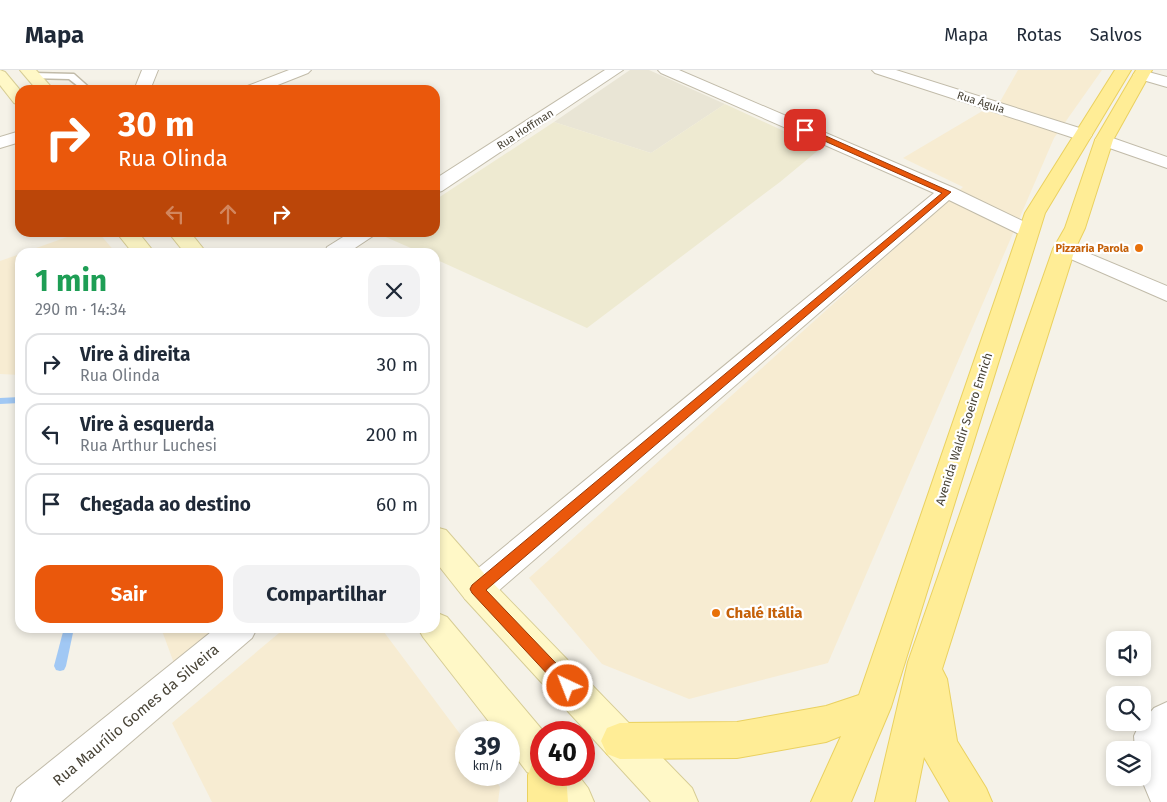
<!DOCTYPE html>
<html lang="pt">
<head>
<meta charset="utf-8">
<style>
	:root { --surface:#fff; --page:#f2f2f3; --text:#1f2937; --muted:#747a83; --line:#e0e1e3; --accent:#ea580c }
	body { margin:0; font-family:"Fira Sans",sans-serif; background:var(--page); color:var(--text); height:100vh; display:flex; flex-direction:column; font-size:19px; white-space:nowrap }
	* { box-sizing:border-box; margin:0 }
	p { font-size:16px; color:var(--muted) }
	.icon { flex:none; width:28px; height:28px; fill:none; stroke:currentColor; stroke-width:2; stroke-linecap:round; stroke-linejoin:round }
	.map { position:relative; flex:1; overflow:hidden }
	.sheet { position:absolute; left:15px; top:178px; width:425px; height:385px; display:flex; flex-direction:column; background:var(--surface); border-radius:15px; box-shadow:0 2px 8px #0003 }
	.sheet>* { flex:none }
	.guide { position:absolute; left:15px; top:15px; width:425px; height:152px; border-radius:15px; box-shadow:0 2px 8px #0003; background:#ea580c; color:#fff; overflow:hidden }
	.tools { position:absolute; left:1106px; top:561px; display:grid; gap:10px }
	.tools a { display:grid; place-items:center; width:45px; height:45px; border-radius:10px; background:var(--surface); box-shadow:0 2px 8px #0003; font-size:25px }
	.speed { position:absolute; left:455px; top:651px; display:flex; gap:10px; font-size:25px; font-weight:700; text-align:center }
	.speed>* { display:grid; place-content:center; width:65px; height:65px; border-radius:50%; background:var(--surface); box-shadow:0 2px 8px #0003; line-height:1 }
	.speed small { font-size:12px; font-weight:400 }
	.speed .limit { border:8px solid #d22; background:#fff; color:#111 }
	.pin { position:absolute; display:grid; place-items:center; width:42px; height:42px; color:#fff; margin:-21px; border-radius:10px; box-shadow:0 2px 8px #0006 }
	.me { position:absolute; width:55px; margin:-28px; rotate:317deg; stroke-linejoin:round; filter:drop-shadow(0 0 4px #0008) }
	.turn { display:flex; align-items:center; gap:18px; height:105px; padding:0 20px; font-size:22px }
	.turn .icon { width:65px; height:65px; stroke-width:2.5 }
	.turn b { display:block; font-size:35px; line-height:42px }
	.lanes { display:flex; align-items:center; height:48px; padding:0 20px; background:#0003; justify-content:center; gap:25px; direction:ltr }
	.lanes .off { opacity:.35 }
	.round { display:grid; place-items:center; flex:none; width:52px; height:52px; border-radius:15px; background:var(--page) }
	.head { display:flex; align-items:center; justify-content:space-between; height:85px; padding:0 20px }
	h1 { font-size:30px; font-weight:700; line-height:38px; color:#1e9e55 }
	.button { display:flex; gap:10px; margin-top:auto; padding:10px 20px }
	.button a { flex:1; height:58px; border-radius:15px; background:var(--accent); color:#fff; font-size:20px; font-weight:700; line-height:58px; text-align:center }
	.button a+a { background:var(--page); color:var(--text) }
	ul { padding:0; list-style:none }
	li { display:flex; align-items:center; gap:15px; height:62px; margin:0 10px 8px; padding:0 10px; border:2px solid var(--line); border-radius:15px }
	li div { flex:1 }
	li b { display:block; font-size:19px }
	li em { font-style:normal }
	header { display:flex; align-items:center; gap:30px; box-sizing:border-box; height:70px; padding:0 25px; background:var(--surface); border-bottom:1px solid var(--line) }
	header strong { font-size:24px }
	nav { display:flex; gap:28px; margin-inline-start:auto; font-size:18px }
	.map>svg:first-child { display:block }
	.residential { fill:#e9e5d5 }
	.commercial { fill:#f7ecd2 }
	.education { fill:#eeead1 }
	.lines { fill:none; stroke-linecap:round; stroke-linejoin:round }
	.stream { fill:#a1c8f4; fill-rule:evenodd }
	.lane-casing { stroke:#c1bba9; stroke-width:3 }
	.street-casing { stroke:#c1bba9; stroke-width:2 }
	.secondary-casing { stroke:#d7cd95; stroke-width:2 }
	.primary-casing { stroke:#ead160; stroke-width:2 }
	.lane { fill:#fff; fill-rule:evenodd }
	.street { fill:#fff; fill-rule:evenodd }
	.secondary { fill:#fff8c7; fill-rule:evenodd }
	.primary { fill:#ffed96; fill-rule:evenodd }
	.route { fill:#ea580c; stroke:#983908 }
	.food-dot { fill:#e8710a; stroke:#fff; stroke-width:2 }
	.labels { text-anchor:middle; stroke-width:4.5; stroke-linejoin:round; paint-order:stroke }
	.far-street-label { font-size:11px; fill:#484336; stroke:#fff }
	.far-food-label { font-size:11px; font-weight:bold; fill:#c56008; stroke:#fff; text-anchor:end }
	.street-label { font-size:12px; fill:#484336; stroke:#fff }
	.near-food-label { font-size:15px; font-weight:bold; fill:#c56008; stroke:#fff; text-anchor:start }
	.near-street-label { font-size:15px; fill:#484336; stroke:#fff }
</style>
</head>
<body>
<header>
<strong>Mapa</strong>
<nav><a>Mapa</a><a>Rotas</a><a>Salvos</a></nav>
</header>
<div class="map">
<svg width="1167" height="732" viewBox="0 0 1167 732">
	<rect width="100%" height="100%" fill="#f5f2e8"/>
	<polygon class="residential" points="630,0 649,0 725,34 651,83 554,52"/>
	<g class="commercial">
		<polygon points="1018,0 1102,0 1054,68 828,593 689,629 602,594 529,508 963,117 903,88 1001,30"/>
		<polygon points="81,162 99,163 115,182 25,182"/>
		<polygon points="20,184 20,305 0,304 0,191"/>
		<polygon points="161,558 221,558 175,596"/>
		<polygon points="285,558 381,558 466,672 466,705 491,705 500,717 498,732 212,732 172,653"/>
	</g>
	<polygon class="education" points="725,34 821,78 780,112 587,258 435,189 435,182 420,182 381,165 385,162 435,162 435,130 554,52 651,83"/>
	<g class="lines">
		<g class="stream">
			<polygon points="20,327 20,333 0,334 0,328"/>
			<polygon points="64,558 74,558 66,596 64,600 60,601 56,600 54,596"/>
		</g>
		<defs>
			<polygon id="lane" points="33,3 74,4 92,20 83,20 69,9 30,8 29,6"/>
			<g id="street">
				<polygon points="142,0 158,0 150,20 134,20"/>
				<polygon points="289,0 311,0 308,3 265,20 243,20 245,17"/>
				<polygon points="605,0 623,0 442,121 435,123 435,109"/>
				<polygon points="658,0 679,0 954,118 1035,157 1038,161 1035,165 1028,167 1021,165 949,130 489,529 477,533 465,529 461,519 465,509 934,123 661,3"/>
				<polygon points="872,0 896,0 1089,61 1092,65 1089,69 1083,70 1077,69 875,3"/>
				<polygon points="1141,0 1167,7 1167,17 1136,8 1133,5 1136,2"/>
				<polygon points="20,61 20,72 0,78 0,67"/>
				<polygon points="1104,65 1167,87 1167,98 1098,74 1095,70 1098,66"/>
				<polygon points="351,162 376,162 373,166 349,182 325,182 327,177"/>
				<polygon points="1064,173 1167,216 1167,231 1057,183 1053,179 1057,175"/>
				<polygon points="216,558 257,558 252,568 61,732 11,732 17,718"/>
				<polygon points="1167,632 1167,732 1151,732 1141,708 1142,680 1135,680 1134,666 1140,653 1142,652 1154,638"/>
			</g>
			<g id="secondary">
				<polygon points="0,0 5,2 20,20 20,35 14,33 0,15"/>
				<polygon points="20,0 36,0 54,20 37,20"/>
				<polygon points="116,162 138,162 154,182 132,182"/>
				<polygon points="168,162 190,162 206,182 184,182"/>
				<polygon points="435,457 446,460 489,509 692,718 698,732 651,732 465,529 435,491"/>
				<polygon points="435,542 447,547 544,662 541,662 541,705 578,705 588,718 594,732 549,732 539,719 534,705 527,702 509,678 509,662 497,662 423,567 418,558 435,558"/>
			</g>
			<g id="primary">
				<polygon points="1115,0 1131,0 1045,143 891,637 851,732 811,732 841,666 826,672 737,688 620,689 607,684 601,671 607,658 620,653 737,652 826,636 859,625 1025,143"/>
				<polygon points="1136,0 1152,0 1113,70 1085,158 1075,179 942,599 947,609 957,671 986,718 992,732 950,732 924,687 915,732 875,732 908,592 1053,179 1065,158 1095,70"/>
				<polygon points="541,688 541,705 566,705 568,732 528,732 528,705 533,691"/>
			</g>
		</defs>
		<use href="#lane" class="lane-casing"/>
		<use href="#street" class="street-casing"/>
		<use href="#secondary" class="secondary-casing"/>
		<use href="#primary" class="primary-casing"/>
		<use href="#lane" class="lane"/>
		<use href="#street" class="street"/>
		<use href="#secondary" class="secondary"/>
		<use href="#primary" class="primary"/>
	</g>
	<polygon class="route" points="802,58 808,58 951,122 486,520 573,611 575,616 573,621 568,623 563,621 472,523 470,519 472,515 942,123 802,61"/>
	<g class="food-dot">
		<circle cx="1139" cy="178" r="5"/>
		<circle cx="716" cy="543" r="5"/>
	</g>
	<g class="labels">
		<g class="far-street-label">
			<text transform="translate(981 32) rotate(18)" y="4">Rua Águia</text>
			<text transform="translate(525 59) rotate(-33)" y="4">Rua Hoffman</text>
		</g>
		<g class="far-food-label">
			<text x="1129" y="182">Pizzaria Parola</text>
		</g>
		<g class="street-label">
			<text transform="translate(964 359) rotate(-72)" y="4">Avenida Waldir Soeiro Emrich</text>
		</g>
		<g class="near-food-label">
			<text x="726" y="548">Chalé Itália</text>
		</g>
		<g class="near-street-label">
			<text transform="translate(136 645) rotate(-40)" y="5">Rua Maurílio Gomes da Silveira</text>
		</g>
	</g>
</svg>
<div class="tools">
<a><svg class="icon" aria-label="sound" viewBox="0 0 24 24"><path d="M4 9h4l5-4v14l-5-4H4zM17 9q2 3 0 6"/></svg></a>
<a><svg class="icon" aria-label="search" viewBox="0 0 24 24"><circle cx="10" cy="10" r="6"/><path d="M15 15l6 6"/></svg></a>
<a><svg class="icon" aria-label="layers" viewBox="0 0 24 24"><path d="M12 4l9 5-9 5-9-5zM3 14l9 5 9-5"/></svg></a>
</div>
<div class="speed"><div>39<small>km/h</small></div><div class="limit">40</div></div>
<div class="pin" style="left:805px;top:60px;background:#d93025"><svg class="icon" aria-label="arrive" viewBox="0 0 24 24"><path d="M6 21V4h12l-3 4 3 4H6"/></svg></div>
<svg class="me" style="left:568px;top:616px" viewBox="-20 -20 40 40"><circle r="17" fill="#ea580c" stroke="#fff" stroke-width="3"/><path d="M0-11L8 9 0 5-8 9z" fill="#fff"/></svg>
<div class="guide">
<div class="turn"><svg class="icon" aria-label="right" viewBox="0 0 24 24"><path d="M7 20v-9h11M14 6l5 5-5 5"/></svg><div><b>30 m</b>Rua Olinda</div></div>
<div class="lanes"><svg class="icon off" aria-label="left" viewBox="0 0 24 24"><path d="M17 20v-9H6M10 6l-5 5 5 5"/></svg><svg class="icon off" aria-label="ahead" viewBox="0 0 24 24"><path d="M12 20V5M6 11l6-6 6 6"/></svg><svg class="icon" aria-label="right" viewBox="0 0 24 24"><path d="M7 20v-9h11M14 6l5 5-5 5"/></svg></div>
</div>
<section class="sheet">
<div class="head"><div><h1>1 min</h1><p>290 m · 14:34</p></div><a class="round"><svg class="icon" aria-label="close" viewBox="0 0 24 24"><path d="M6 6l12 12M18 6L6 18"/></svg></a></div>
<ul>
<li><svg class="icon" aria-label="right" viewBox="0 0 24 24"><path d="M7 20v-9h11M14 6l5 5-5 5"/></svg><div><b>Vire à direita</b><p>Rua Olinda</p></div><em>30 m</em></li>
<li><svg class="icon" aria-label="left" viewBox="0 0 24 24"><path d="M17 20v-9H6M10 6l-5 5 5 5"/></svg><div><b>Vire à esquerda</b><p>Rua Arthur Luchesi</p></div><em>200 m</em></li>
<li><svg class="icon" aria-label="arrive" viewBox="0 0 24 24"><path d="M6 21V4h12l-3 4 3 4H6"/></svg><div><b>Chegada ao destino</b></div><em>60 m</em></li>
</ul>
<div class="button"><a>Sair</a><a>Compartilhar</a></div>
</section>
</div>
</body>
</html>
